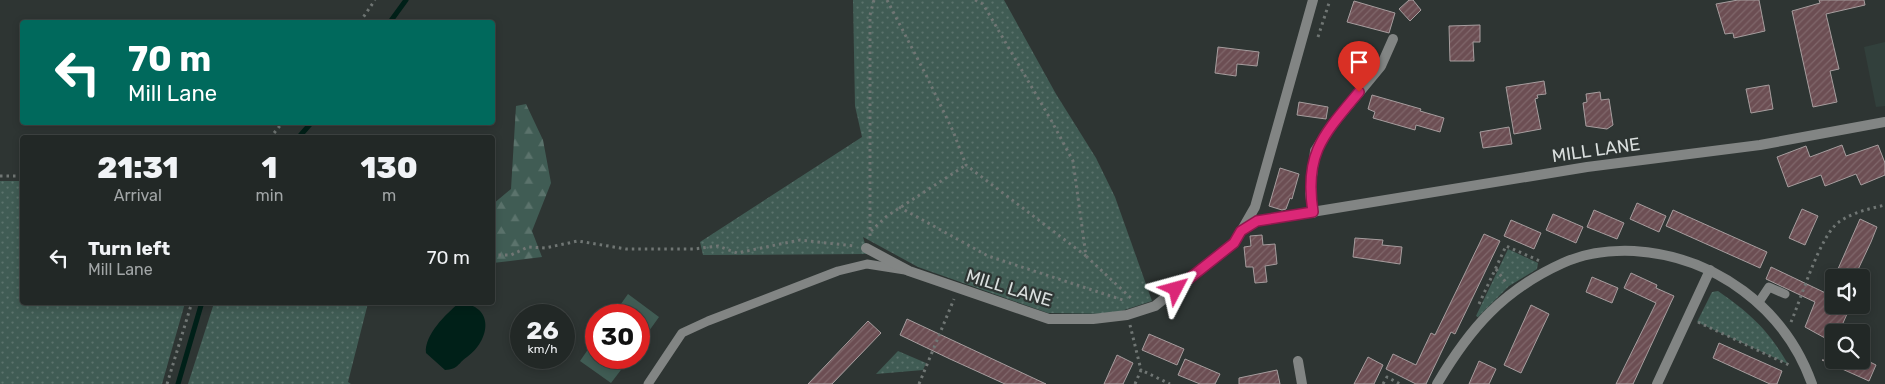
<!DOCTYPE html>
<html lang="en">
<head>
<meta charset="utf-8">
<style>
	:root { --surface:#222826; --page:#2e3432; --text:#f1f3f6; --muted:#a2a6a7; --line:#3f4443 }
	body { margin:0; font-family:Rubik,sans-serif; background:var(--page); color:var(--text); height:100vh; display:flex; flex-direction:column; font-size:19px; white-space:nowrap }
	* { box-sizing:border-box; margin:0 }
	p { font-size:16px; color:var(--muted) }
	.icon { flex:none; width:28px; height:28px; fill:none; stroke:currentColor; stroke-width:2; stroke-linecap:round; stroke-linejoin:round }
	.map { position:relative; flex:1; overflow:hidden }
	.details { position:absolute; left:20px; top:135px; width:475px; height:170px; display:flex; flex-direction:column; background:var(--surface); border-radius:5px; box-shadow:0 2px 8px #0003,0 0 0 1px var(--line) }
	.details>* { flex:none }
	.guide { position:absolute; left:20px; top:20px; width:475px; height:105px; border-radius:5px; box-shadow:0 2px 8px #0003,0 0 0 1px var(--line); background:#00695c; color:#fff; overflow:hidden }
	.buttons { position:absolute; left:1825px; top:269px; display:grid; gap:10px }
	.buttons a { display:grid; place-items:center; width:45px; height:45px; border-radius:5px; background:var(--surface); box-shadow:0 2px 8px #0003,0 0 0 1px var(--line); font-size:25px }
	.speed { position:absolute; left:510px; top:304px; display:flex; gap:10px; font-size:25px; font-weight:700; text-align:center }
	.speed>* { display:grid; place-content:center; width:65px; height:65px; border-radius:50%; background:var(--surface); box-shadow:0 2px 8px #0003,0 0 0 1px var(--line); line-height:1 }
	.speed small { font-size:12px; font-weight:400 }
	.speed .limit { border:8px solid #d22; background:#fff; color:#111 }
	.pin { position:absolute; display:grid; place-items:center; width:42px; height:42px; color:#fff; margin:-51px -21px; border-radius:50% 50% 50% 0; rotate:-45deg; box-shadow:0 0 5px #0007 }
	.pin .icon { rotate:45deg }
	.me { position:absolute; width:55px; margin:-28px; rotate:51deg; stroke-linejoin:round; filter:drop-shadow(0 0 4px #0008) }
	.turn { display:flex; align-items:center; gap:18px; height:105px; padding:0 25px; font-size:22px }
	.turn .icon { width:65px; height:65px; stroke-width:2.5 }
	.turn b { display:block; font-size:35px; line-height:42px }
	.eta { display:flex; justify-content:space-evenly; align-items:center; height:85px; text-align:center }
	.eta b { font-size:30px; font-weight:800; line-height:35px }
	ul { padding:0; list-style:none }
	li { display:flex; align-items:center; gap:15px; height:75px; padding:0 25px }
	li div { flex:1 }
	li b { display:block; font-size:19px }
	li em { font-style:normal }
	.map>svg:first-child { display:block }
	.built { fill:#32403c }
	.grass { fill:url(#grass-dots) }
	.forest { fill:url(#forest-firs) }
	.pitch { fill:#405c54 }
	.water { fill:#002018 }
	.lines { fill:none; stroke-linecap:round; stroke-linejoin:round }
	.stream { stroke:#002018; stroke-width:5 }
	.building { fill:url(#building-hatch); stroke:#a69d9e }
	.path { stroke:#707674; stroke-width:3; stroke-dasharray:2.5 4; stroke-linecap:butt }
	.service { stroke:#828584; stroke-width:9 }
	.minor { stroke:#828584; stroke-width:10 }
	.route-casing { stroke:#8e194d; stroke-width:12 }
	.route { stroke:#db2777; stroke-width:9 }
	.labels { text-anchor:middle; stroke-width:4.5; stroke-linejoin:round; paint-order:stroke }
	.street-label { font-size:18px; fill:#d9dedd; stroke:#2e3533 }
</style>
</head>
<body>
<div class="map">
<svg width="1885" height="384" viewBox="0 0 1885 384">
	<defs>
		<pattern id="grass-dots" width="8" height="8" patternUnits="userSpaceOnUse" patternTransform="scale(1.25)"><rect width="8" height="8" fill="#405c54"/><path d="M2 2h.1M6 6h.1" fill="none" stroke="#5b736c" stroke-width="1.8" stroke-linecap="round"/></pattern>
		<pattern id="forest-firs" width="22" height="20" patternUnits="userSpaceOnUse" patternTransform="scale(1.25)"><rect width="22" height="20" fill="#405c54"/><path d="M5 1l3.5 6h-7zM16 11l3.5 6h-7z" fill="#5b736c"/></pattern>
		<pattern id="building-hatch" width="6" height="6" patternUnits="userSpaceOnUse" patternTransform="scale(1.25)"><rect width="6" height="6" fill="#6c4e53"/><path d="M-1 1l2-2M0 6l6-6M5 7l2-2" fill="none" stroke="#80676b"/></pattern>
	</defs>
	<rect width="100%" height="100%" fill="#2e3533"/>
	<polygon class="built" points="1885,42 1885,106 1876,107 1864,47"/>
	<g class="grass">
		<polygon points="853,0 1004,0 1056,94 1096,158 1115,197 1152,301 1112,314 1048,313 918,267 863,237 868,254 703,255 700,242 862,137 855,106"/>
		<polygon points="0,181 22,181 22,302 185,303 162,384 0,384"/>
		<polygon points="1508,249 1538,263 1537,269 1509,286 1478,317 1476,316"/>
		<path d="M1718 291C1751 314 1768 330 1788 364L1697 322 1712 292Z"/>
		<polygon points="214,303 368,303 348,382 351,384 188,384"/>
		<polygon points="898,351 926,363 923,370 876,374"/>
	</g>
	<polygon class="forest" points="526,104 543,140 551,183 532,231 542,257 493,263 493,204 511,189 516,106"/>
	<g class="pitch">
		<polygon points="628,294 659,317 639,345 639,315 613,315"/>
		<polygon points="596,338 596,358 630,358 611,383 580,361"/>
	</g>
	<path class="water" d="M459 303C496 305 490 341 467 357 457 364 459 369 445 370L426 353C424 335 446 314 459 303Z"/>
	<g class="lines">
		<g class="stream">
			<polyline points="390,22 406,0"/>
			<polyline points="298,138 312,122"/>
			<polyline points="178,384 202,302"/>
		</g>
	</g>
	<g class="building">
		<polygon points="1409,0 1413,0 1421,10 1410,21 1399,9"/>
		<polygon points="1738,0 1759,0 1765,31 1734,38 1733,33 1725,34 1716,4"/>
		<polygon points="1819,0 1864,0 1865,5 1826,14 1839,69 1830,71 1837,102 1813,107 1792,11 1820,3"/>
		<polygon points="1354,1 1395,13 1389,33 1347,22"/>
		<polygon points="1480,25 1480,42 1473,42 1474,61 1450,61 1449,26"/>
		<polygon points="1218,47 1259,52 1257,66 1237,64 1236,76 1215,73"/>
		<polygon points="1544,81 1546,94 1537,95 1538,98 1535,99 1541,129 1514,134 1506,87"/>
		<polygon points="1769,85 1773,109 1751,113 1746,89"/>
		<polygon points="1600,92 1601,100 1609,99 1613,125 1607,129 1586,126 1583,103 1587,102 1586,94"/>
		<polygon points="1372,95 1421,109 1420,111 1444,118 1440,132 1416,125 1415,130 1373,118 1375,112 1368,109"/>
		<polygon points="1299,102 1328,107 1326,119 1297,115"/>
		<polygon points="1509,127 1512,144 1483,148 1480,132"/>
		<polygon points="1842,145 1846,156 1878,145 1885,163 1885,175 1861,185 1856,174 1825,186 1821,175 1788,187 1777,157 1806,146 1810,157"/>
		<polygon points="1280,168 1299,174 1292,199 1290,198 1286,209 1282,210 1269,206"/>
		<polygon points="1637,203 1666,216 1659,232 1630,219"/>
		<polygon points="1802,209 1818,216 1805,245 1789,238"/>
		<polygon points="1594,210 1624,223 1617,239 1587,227"/>
		<polygon points="1673,210 1767,252 1760,268 1666,226"/>
		<polygon points="1553,214 1583,227 1576,243 1546,230"/>
		<polygon points="1860,219 1877,227 1871,242 1854,278 1834,278"/>
		<polygon points="1511,220 1541,233 1534,249 1504,236"/>
		<polygon points="1484,234 1500,241 1455,334 1451,332 1426,384 1416,384 1386,369 1393,354 1416,365 1431,333 1435,335"/>
		<polygon points="1262,235 1263,245 1275,244 1277,264 1265,266 1267,282 1255,283 1253,267 1246,267 1244,247 1251,246 1250,236"/>
		<polygon points="1355,238 1383,240 1382,245 1402,247 1400,264 1353,257"/>
		<polygon points="1771,267 1834,297 1834,305 1851,305 1839,332 1834,332 1834,343 1805,327 1815,302 1766,279"/>
		<polygon points="1631,273 1657,285 1656,288 1674,296 1633,384 1616,384 1656,303 1624,288"/>
		<polygon points="1592,277 1618,288 1612,303 1586,292"/>
		<polygon points="1531,305 1549,314 1521,373 1504,365"/>
		<polygon points="907,319 969,348 1046,384 1005,384 950,359 900,335"/>
		<polygon points="868,321 881,333 832,384 808,384"/>
		<polygon points="1149,334 1184,349 1177,365 1142,350"/>
		<polygon points="1719,343 1782,371 1777,384 1770,384 1713,358"/>
		<polygon points="1117,355 1133,363 1123,384 1104,384"/>
		<polygon points="1368,357 1383,365 1374,384 1354,384"/>
		<polygon points="1185,359 1220,374 1215,384 1200,384 1178,375"/>
		<polygon points="1822,360 1866,360 1876,365 1869,381"/>
		<polygon points="1479,361 1496,369 1489,384 1469,384"/>
		<polygon points="1277,370 1280,384 1239,384 1239,378"/>
	</g>
	<g class="lines">
		<g class="path">
			<polyline points="887,0 926,75 953,131 966,165 1086,256"/>
			<polyline points="975,0 983,4 1051,120 1073,161 1086,256 1133,300"/>
			<polyline points="360,22 375,0"/>
			<polyline points="1318,37 1330,0"/>
			<polyline points="270,138 283,122"/>
			<polyline points="0,176 22,176"/>
			<polyline points="899,207 988,256 1126,301"/>
			<polyline points="871,231 887,216 966,165"/>
			<polyline points="870,236 870,15 874,0"/>
			<polyline points="492,255 511,255 528,247 545,248 578,241 626,249 694,249 718,246 737,253 800,240 854,246"/>
			<polyline points="1496,269 1507,284"/>
			<polyline points="1479,304 1506,246 1540,261"/>
			<polyline points="1698,322 1789,365"/>
			<path d="M1791 322C1801 299 1820 235 1839 222 1853 212 1869 209 1885 205"/>
			<polyline points="1130,325 1141,370"/>
			<polyline points="167,384 192,302"/>
			<polyline points="919,384 954,299"/>
			<polyline points="1135,384 1141,370 1170,384"/>
			<polyline points="1383,384 1387,377 1400,384"/>
		</g>
		<g class="service">
			<polyline points="1759,302 1769,287 1785,294"/>
			<polyline points="648,384 682,333 708,321 838,271 867,264 905,270"/>
		</g>
		<g class="minor">
			<polyline points="1313,213 1310,193 1315,151 1329,129 1381,66 1393,39"/>
			<polyline points="1243,228 1255,207 1313,0"/>
			<polyline points="866,248 909,271 1049,319 1093,319 1127,315 1155,306 1234,243 1241,231 1257,221 1587,167 1760,145 1885,122"/>
			<polyline points="1298,361 1302,384"/>
			<path d="M1437 384C1470 328 1503 290 1563 263 1585 253 1611 250 1634 251 1715 256 1785 308 1812 384"/>
			<polyline points="1657,384 1710,270"/>
		</g>
	</g>
	<g class="lines">
		<defs>
			<path id="route" d="M1176 289 1234 243 1241 231 1257 221 1313 212C1304 154 1323 135 1359 92"/>
		</defs>
		<use href="#route" class="route-casing"/>
		<use href="#route" class="route"/>
	</g>
	<g class="labels">
		<g class="street-label">
			<text transform="translate(1596 150) rotate(-8)" y="6">MILL LANE</text>
			<text transform="translate(1009 288) rotate(17)" y="6">MILL LANE</text>
		</g>
	</g>
</svg>
<div class="buttons">
<a><svg class="icon" aria-label="sound" viewBox="0 0 24 24"><path d="M4 9h4l5-4v14l-5-4H4zM17 9q2 3 0 6"/></svg></a>
<a><svg class="icon" aria-label="search" viewBox="0 0 24 24"><circle cx="10" cy="10" r="6"/><path d="M15 15l6 6"/></svg></a>
</div>
<div class="speed"><div>26<small>km/h</small></div><div class="limit">30</div></div>
<div class="pin" style="left:1359px;top:92px;background:#d93025"><svg class="icon" aria-label="arrive" viewBox="0 0 24 24"><path d="M6 21V4h12l-3 4 3 4H6"/></svg></div>
<svg class="me" style="left:1176px;top:289px" viewBox="-20 -20 40 40"><path d="M0-17L14 15 0 8-14 15z" fill="#db2777" stroke="#fff" stroke-width="4"/></svg>
<div class="guide">
<div class="turn"><svg class="icon" aria-label="left" viewBox="0 0 24 24"><path d="M17 20v-9H6M10 6l-5 5 5 5"/></svg><div><b>70 m</b>Mill Lane</div></div>
</div>
<section class="details">
<div class="eta">
<div><b>21:31</b><p>Arrival</p></div>
<div><b>1</b><p>min</p></div>
<div><b>130</b><p>m</p></div>
</div>
<ul>
<li><svg class="icon" aria-label="left" viewBox="0 0 24 24"><path d="M17 20v-9H6M10 6l-5 5 5 5"/></svg><div><b>Turn left</b><p>Mill Lane</p></div><em>70 m</em></li>
</ul>
</section>
</div>
</body>
</html>
